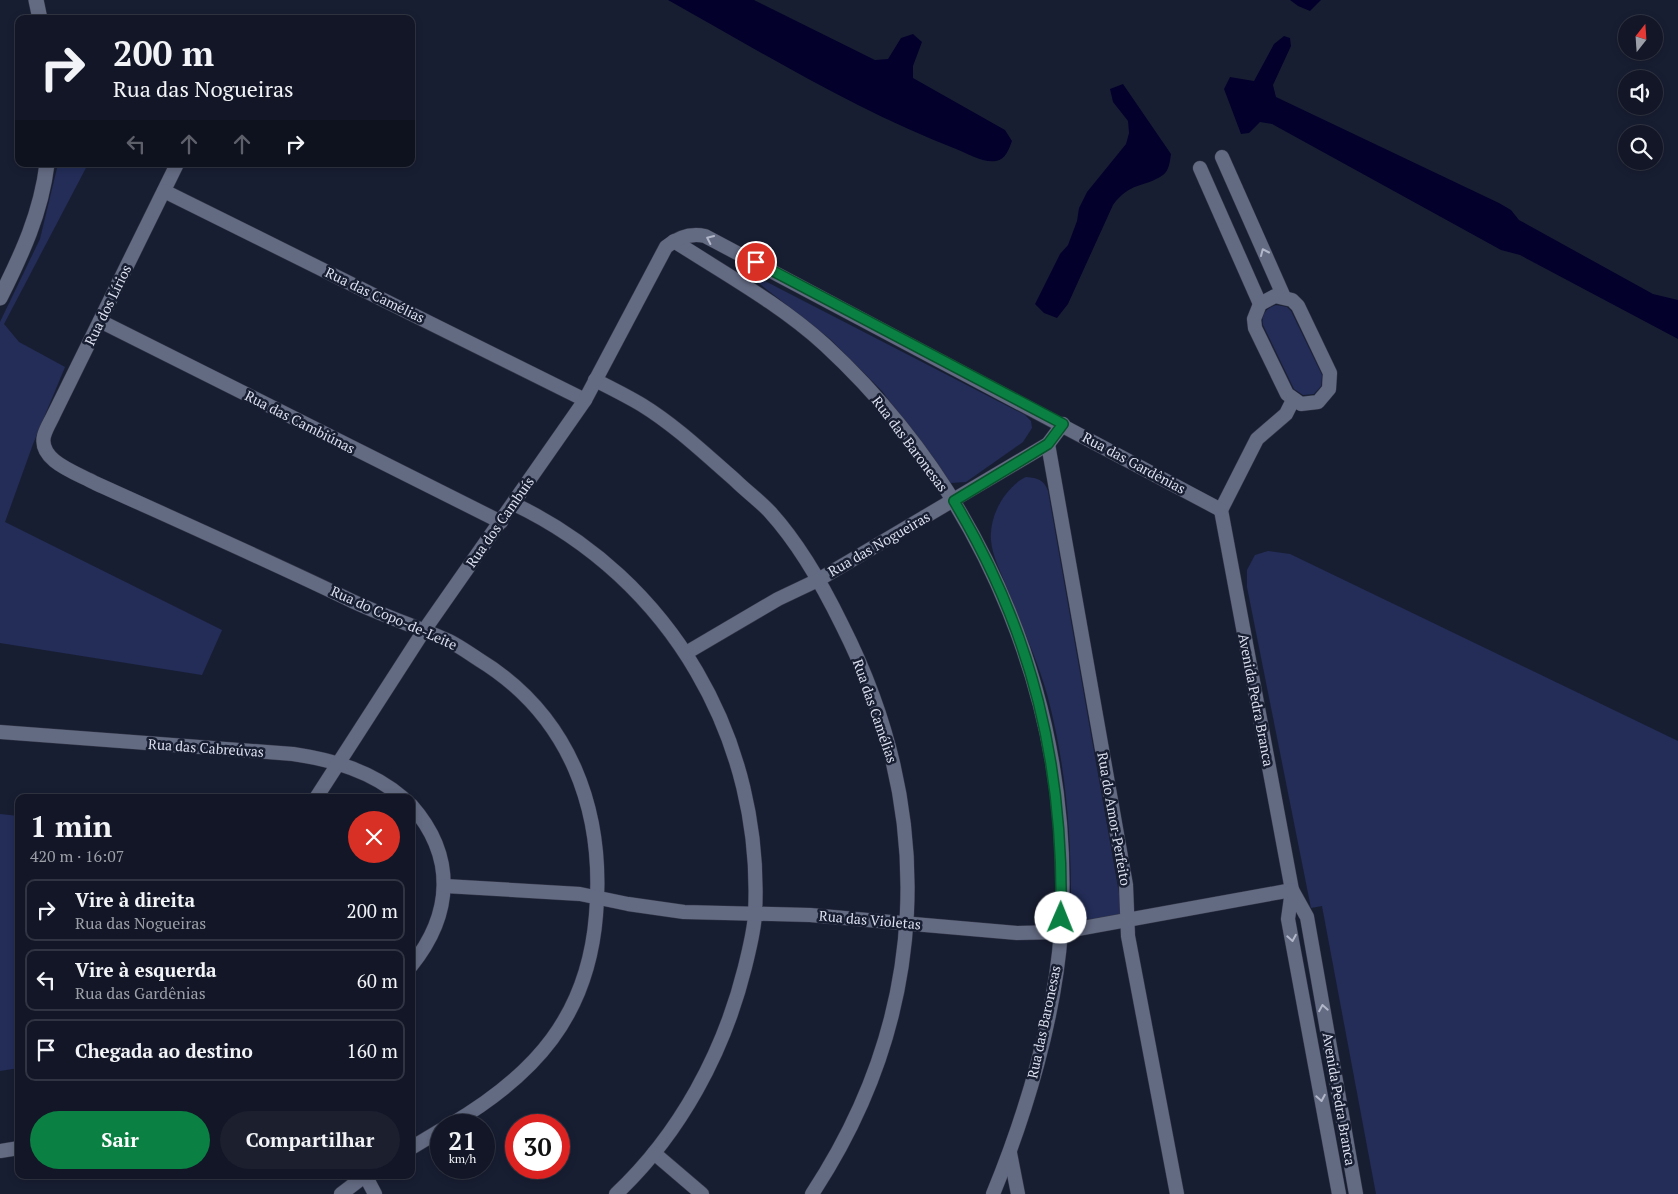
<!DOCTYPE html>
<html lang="pt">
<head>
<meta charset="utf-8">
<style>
	:root { --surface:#121626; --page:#1b1f2e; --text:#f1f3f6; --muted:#9c9fa7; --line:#313543; --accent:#0b8043 }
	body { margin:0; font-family:"PT Serif",serif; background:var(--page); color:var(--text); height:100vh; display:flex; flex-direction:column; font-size:19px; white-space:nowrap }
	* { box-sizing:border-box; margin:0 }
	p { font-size:16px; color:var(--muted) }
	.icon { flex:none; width:28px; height:28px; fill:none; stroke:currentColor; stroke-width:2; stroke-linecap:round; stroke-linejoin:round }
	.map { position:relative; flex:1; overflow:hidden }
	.sheet { position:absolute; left:15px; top:794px; width:400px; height:385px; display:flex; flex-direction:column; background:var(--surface); border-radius:10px; box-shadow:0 2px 8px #0003,0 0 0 1px var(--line) }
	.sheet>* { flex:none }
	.top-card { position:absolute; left:15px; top:15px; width:400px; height:152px; border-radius:10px; box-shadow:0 2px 8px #0003,0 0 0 1px var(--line); background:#121626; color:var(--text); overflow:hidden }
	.needle { width:32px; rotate:17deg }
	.tools { position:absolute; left:1618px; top:15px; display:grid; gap:10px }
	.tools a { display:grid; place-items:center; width:45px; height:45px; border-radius:50%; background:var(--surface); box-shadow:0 2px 8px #0003,0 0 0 1px var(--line); font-size:25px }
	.speed { position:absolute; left:430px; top:1114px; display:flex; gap:10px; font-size:25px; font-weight:700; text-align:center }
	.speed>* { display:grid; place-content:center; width:65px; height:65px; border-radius:50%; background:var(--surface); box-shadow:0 2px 8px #0003,0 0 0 1px var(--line); line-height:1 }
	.speed small { font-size:12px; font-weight:400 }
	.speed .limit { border:8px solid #d22; background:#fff; color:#111 }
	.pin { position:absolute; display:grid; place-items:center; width:42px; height:42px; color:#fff; margin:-21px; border:2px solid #fff; border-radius:50%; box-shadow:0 1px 5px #0007 }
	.me { position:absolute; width:55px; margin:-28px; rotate:1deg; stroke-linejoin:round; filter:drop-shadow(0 0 4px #0008) }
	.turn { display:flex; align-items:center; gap:18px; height:105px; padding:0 15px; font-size:22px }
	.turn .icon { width:65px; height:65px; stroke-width:2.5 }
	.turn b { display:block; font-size:35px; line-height:42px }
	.lanes { display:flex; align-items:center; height:48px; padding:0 15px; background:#0003; justify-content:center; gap:25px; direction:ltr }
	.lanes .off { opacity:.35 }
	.round { display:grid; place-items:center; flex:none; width:52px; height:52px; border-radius:26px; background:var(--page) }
	.head { display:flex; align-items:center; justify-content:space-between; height:85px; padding:0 15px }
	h1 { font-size:30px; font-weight:700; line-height:38px }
	.cta { display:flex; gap:10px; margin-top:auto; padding:10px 15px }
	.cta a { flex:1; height:58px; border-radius:30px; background:var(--accent); color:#fff; font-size:20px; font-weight:700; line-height:58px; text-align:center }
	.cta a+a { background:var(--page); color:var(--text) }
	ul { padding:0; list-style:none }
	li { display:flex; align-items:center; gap:15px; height:62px; margin:0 10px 8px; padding:0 5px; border:2px solid var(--line); border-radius:10px }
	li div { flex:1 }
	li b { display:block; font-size:19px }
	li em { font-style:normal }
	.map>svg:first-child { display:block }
	.green { fill:#232d58 }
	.water { fill:#03002b }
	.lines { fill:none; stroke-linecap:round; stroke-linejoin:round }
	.street-casing { stroke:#343748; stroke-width:15 }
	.secondary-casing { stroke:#343748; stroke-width:16 }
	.street { stroke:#636b83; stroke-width:14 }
	.secondary { stroke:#636b83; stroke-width:15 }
	.oneway { stroke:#b1b6c9 }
	.route-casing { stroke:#07532c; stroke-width:12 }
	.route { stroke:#0b8043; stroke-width:9 }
	.labels { text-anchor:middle; stroke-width:5; stroke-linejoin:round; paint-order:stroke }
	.street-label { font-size:14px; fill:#dbdfee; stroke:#181e32 }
</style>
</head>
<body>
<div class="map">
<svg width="1678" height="1194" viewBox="0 0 1678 1194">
	<rect width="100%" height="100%" fill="#181e32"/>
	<g class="green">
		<polygon points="58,164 88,164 4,324 19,342 65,367 33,444 5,522 222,630 202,675 0,643 0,322 40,239"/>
		<polygon points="738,267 1025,415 1031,421 1032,428 1023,442 966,482 950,483 882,391 830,339"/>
		<path d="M1276 305 1287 307 1291 311 1322 375 1321 386 1314 394 1303 395 1294 389 1263 325C1261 315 1266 308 1276 305Z"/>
		<path d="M1026 477C1038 478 1044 480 1048 491L1122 910 1121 916 1074 923 1071 920C1072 843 1067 768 1047 694 1036 656 1019 620 1005 583 1000 570 992 555 991 540 989 516 1005 487 1026 477Z"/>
		<polygon points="1268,551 1290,554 1678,741 1678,1194 1376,1194 1322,906 1311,908 1247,587 1247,570 1255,555"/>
		<polygon points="0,814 19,816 19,1068 0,1071"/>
	</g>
	<g class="water">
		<path d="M668 0H754L875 60 888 59 901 38 913 34 922 42 913 66V78L1005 130 1012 141C1009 149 1006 159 996 161 983 163 968 154 956 149 857 111 761 52 668 0Z"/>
		<polygon points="1290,0 1321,0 1310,11 1298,6"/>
		<polygon points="1284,36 1290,38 1291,46 1273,85 1276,97 1499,203 1511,210 1519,220 1653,294 1678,300 1678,339 1520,255 1501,250 1272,124 1260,122 1249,133 1241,134 1224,89 1230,77 1254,81 1274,44"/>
		<path d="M1123 84 1171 154C1170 161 1169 171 1163 175 1142 189 1131 181 1113 205L1068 304 1057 318 1044 313 1035 304 1060 254 1068 245 1077 221 1079 208 1087 192 1126 144 1129 133 1128 121 1113 102 1110 89Z"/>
	</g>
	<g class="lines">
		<defs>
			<g id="street">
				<polyline points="1222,157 1284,297"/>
				<path d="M177 164 54 414C51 421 46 428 44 436 38 461 77 473 95 483 181 522 267 560 352 601 384 616 417 627 449 641 459 646 469 653 478 659 570 715 605 810 596 915 588 1016 535 1075 450 1125"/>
				<polyline points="1200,168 1260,304"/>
				<polyline points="164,191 585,400"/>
				<path d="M674 241C725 274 780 304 825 345 987 495 1075 710 1061 931 1055 1017 1026 1114 993 1194"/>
				<polygon points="1275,296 1292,300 1298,306 1330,373 1329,389 1318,402 1301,404 1287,394 1255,328 1254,319 1260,304"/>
				<polyline points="100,321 501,522"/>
				<path d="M595 380C611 388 627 396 642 405 676 426 705 454 735 480 746 491 760 501 770 512 800 545 823 586 842 625 938 815 929 1016 812 1194"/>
				<polyline points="1048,444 1126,885 1128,936 1177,1194"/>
				<path d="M514 504C671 579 764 740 755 914 754 932 749 950 745 967 724 1052 680 1134 616 1194"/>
				<polyline points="1221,510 1292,890 1288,919 1339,1194"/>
				<polyline points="1221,510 1257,439 1286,414 1293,400"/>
				<polyline points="686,653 778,599 818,580 1048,444 1063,424"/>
				<path d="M0 732 293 754C333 760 372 771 403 798"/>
				<path d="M316 798 423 632 585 400 666 247C677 238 691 233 705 236L1221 510"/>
				<path d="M411 805C456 856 453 914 411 966"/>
				<polyline points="445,886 580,894 628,904 684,912 810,915 1017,933 1061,932 1292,890"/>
				<polyline points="1292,890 1307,917 1356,1194"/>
				<polyline points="411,1148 441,1130"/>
				<polyline points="0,1151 19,1148"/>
				<polyline points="654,1153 702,1194"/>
				<polyline points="1010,1153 1018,1194"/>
				<polyline points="365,1175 375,1194"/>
				<polyline points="341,1194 366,1175"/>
			</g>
			<g id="secondary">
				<polyline points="36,0 40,19"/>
				<path d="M0 298C22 254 41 213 47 164"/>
			</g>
		</defs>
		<use href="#street" class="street-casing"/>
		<use href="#secondary" class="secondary-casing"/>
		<use href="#street" class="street"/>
		<use href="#secondary" class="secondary"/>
	</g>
	<defs><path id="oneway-chevron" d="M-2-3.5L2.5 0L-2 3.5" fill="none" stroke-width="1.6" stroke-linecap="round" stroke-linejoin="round" transform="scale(1.25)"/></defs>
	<g class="oneway">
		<use href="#oneway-chevron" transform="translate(710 239) rotate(-155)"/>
		<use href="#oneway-chevron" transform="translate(1264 252) rotate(-114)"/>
		<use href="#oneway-chevron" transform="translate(1292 938) rotate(80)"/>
		<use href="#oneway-chevron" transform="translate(1323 1008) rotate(-100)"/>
		<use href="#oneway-chevron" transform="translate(1321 1098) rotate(80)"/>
	</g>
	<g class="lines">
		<defs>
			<path id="route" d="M756 262 1063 424 1048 444 954 501C1033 633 1064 765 1061 918"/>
		</defs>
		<use href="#route" class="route-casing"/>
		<use href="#route" class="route"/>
	</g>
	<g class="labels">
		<g class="street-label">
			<text transform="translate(375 295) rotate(26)" y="5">Rua das Camélias</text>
			<text transform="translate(108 305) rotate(-64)" y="5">Rua dos Lírios</text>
			<text transform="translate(300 422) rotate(27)" y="5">Rua das Cambiúnas</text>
			<text transform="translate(910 444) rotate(53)" y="5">Rua das Baronesas</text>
			<text transform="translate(1134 463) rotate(28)" y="5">Rua das Gardênias</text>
			<text transform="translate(500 522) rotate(-55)" y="5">Rua dos Cambuís</text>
			<text transform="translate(879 544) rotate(-30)" y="5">Rua das Nogueiras</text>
			<text transform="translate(394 618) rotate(24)" y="5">Rua do Copo-de-Leite</text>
			<text transform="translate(1256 700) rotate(79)" y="5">Avenida Pedra Branca</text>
			<text transform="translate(875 711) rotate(71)" y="5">Rua das Camélias</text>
			<text transform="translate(206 748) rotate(4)" y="5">Rua das Cabreúvas</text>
			<text transform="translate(1114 819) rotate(80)" y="5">Rua do Amor-Perfeito</text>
			<text transform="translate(870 920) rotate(5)" y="5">Rua das Violetas</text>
			<text transform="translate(1044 1022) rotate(-78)" y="5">Rua das Baronesas</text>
			<text transform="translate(1339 1099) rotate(80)" y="5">Avenida Pedra Branca</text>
		</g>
	</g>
</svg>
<div class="tools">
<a><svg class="needle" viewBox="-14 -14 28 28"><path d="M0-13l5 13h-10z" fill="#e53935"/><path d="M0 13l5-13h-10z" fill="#9c9fa7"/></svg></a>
<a><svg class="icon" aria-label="sound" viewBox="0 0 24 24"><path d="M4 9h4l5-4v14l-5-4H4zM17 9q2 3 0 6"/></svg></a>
<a><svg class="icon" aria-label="search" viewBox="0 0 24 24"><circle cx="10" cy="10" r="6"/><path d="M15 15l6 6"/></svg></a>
</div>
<div class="speed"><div>21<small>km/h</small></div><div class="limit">30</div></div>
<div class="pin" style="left:756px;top:262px;background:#d93025"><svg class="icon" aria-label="arrive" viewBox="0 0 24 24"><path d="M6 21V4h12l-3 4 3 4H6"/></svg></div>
<svg class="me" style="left:1061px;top:918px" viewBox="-20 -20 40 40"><circle r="19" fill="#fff"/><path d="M0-13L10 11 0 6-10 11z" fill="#0b8043"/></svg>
<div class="top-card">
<div class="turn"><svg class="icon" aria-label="right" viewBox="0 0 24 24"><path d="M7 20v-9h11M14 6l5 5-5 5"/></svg><div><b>200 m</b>Rua das Nogueiras</div></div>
<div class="lanes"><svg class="icon off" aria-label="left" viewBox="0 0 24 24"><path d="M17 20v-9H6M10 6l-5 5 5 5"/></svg><svg class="icon off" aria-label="ahead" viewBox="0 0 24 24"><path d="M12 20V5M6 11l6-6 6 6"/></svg><svg class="icon off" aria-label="ahead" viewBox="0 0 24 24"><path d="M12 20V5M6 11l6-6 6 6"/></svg><svg class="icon" aria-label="right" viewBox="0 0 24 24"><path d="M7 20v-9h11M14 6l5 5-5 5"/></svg></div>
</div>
<section class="sheet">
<div class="head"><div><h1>1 min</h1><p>420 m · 16:07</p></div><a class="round" style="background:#d93025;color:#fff"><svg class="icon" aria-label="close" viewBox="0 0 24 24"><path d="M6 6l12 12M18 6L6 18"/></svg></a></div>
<ul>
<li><svg class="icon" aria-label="right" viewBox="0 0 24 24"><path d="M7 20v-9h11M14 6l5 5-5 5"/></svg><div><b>Vire à direita</b><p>Rua das Nogueiras</p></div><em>200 m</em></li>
<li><svg class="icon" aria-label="left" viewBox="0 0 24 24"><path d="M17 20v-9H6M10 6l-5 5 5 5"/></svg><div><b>Vire à esquerda</b><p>Rua das Gardênias</p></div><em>60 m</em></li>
<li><svg class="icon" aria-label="arrive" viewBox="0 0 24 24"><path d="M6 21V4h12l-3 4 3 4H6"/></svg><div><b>Chegada ao destino</b></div><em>160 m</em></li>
</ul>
<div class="cta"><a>Sair</a><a>Compartilhar</a></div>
</section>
</div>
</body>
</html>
